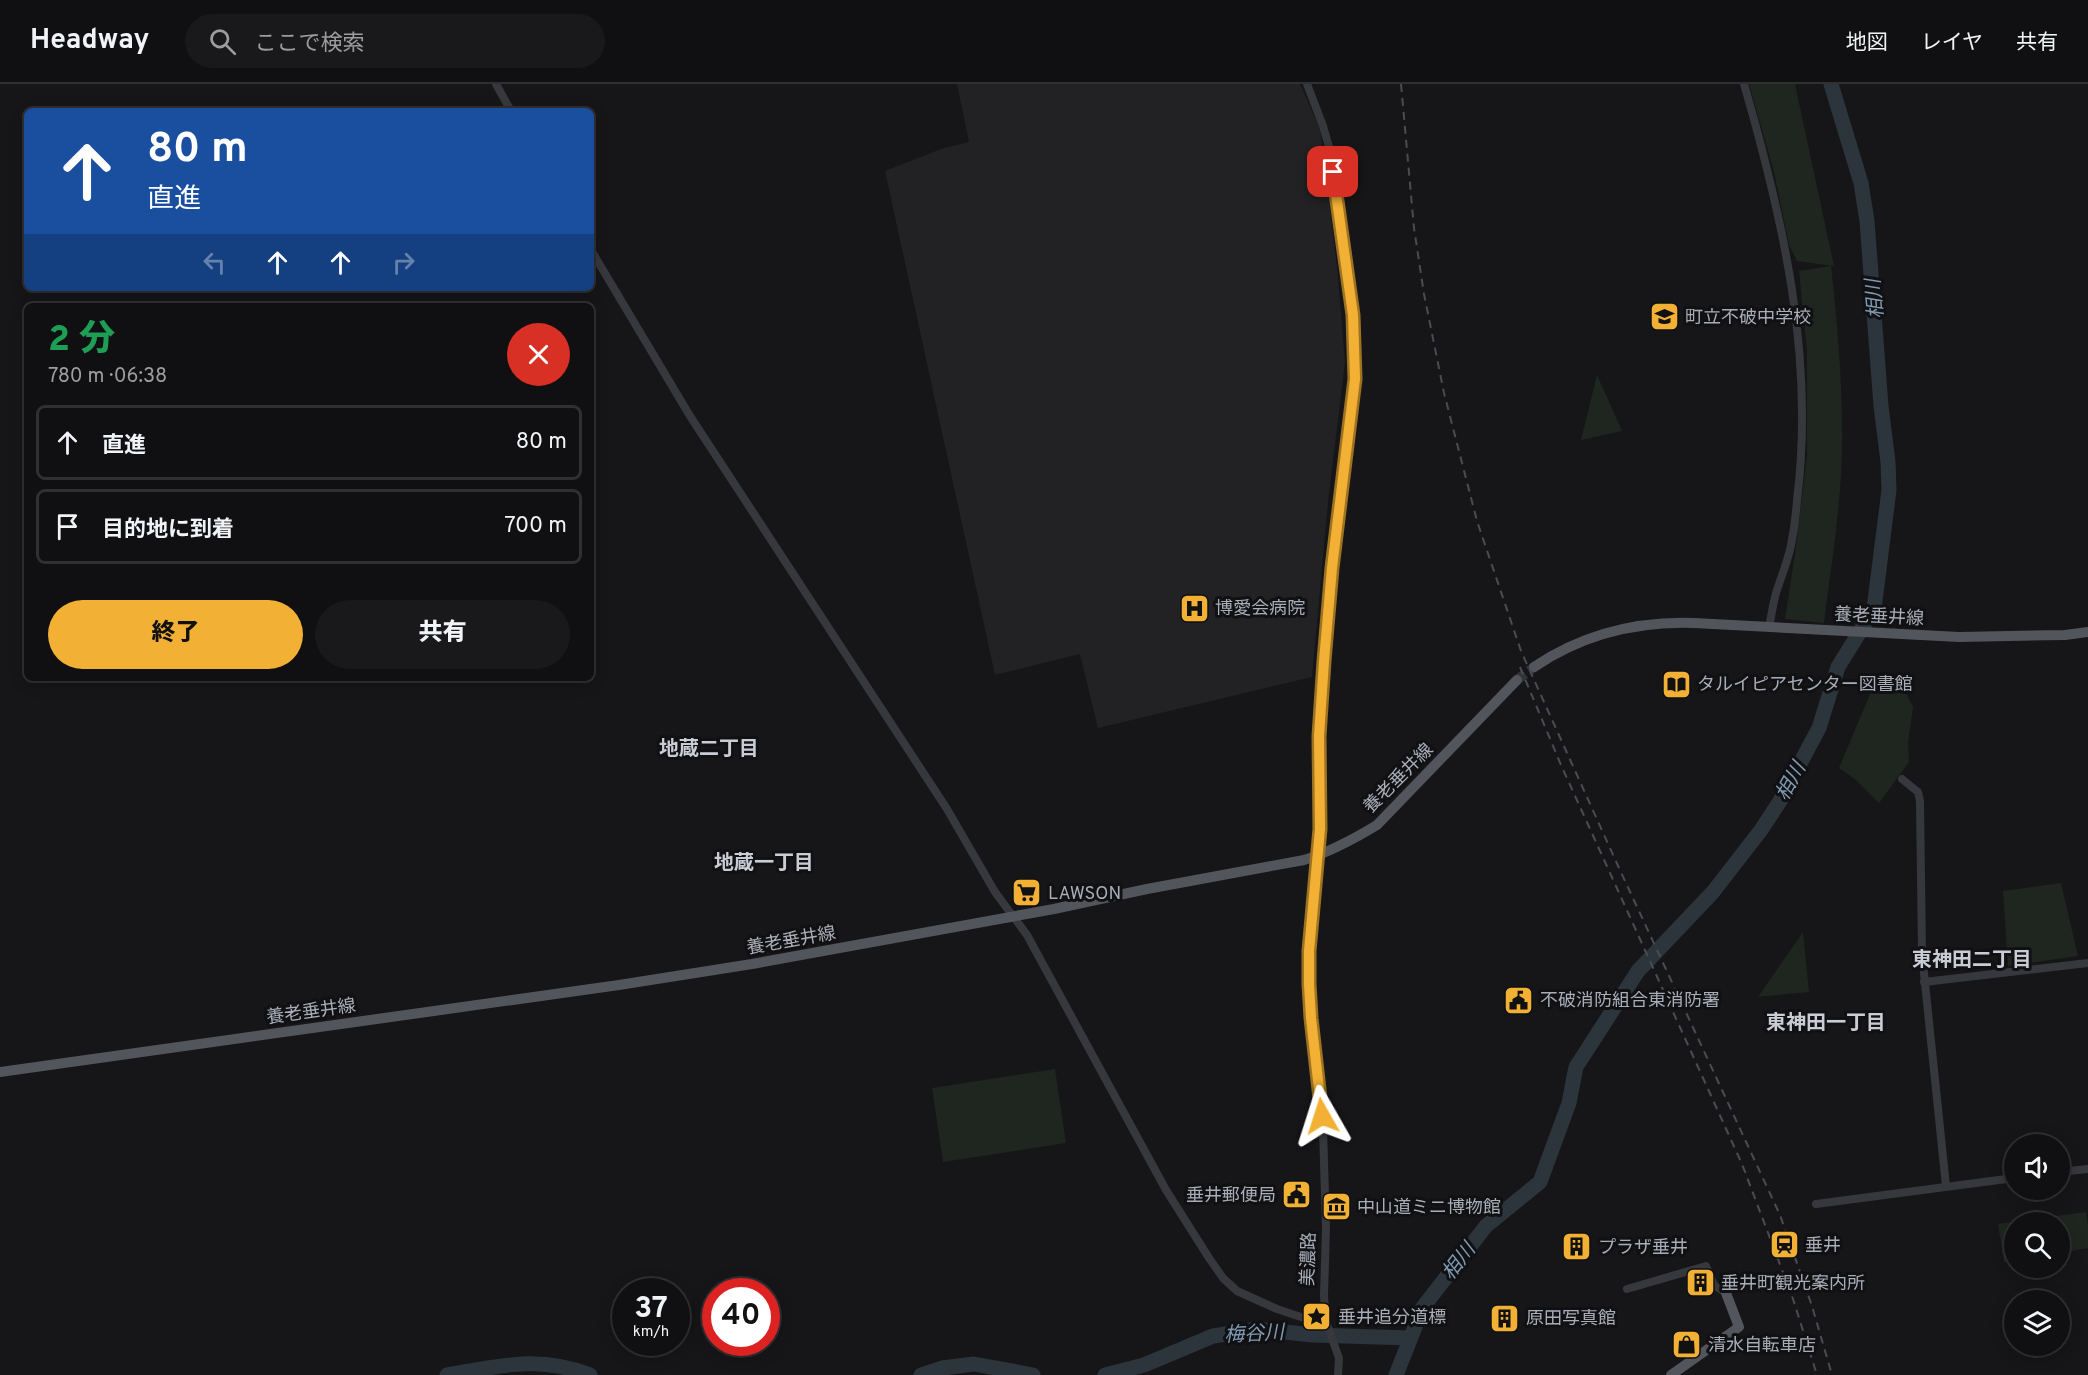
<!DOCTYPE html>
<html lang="ja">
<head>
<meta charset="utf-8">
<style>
	:root { --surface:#101012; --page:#19191b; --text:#f1f3f6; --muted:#9c9d9f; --line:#303032; --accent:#f2b134 }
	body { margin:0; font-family:Overpass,"Noto Sans JP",sans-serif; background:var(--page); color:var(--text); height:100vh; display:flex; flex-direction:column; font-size:22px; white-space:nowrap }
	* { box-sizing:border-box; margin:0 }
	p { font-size:20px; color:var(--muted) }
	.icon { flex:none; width:33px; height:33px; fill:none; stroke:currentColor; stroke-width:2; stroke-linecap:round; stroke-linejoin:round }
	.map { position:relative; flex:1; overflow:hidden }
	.drawer { position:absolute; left:24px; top:219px; width:570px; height:378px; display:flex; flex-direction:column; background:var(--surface); border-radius:9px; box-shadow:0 3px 15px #0003,0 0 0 2px var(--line) }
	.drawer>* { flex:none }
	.banner { position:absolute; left:24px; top:24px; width:570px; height:183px; border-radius:9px; box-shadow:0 3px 15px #0003,0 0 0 2px var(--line); background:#1a4fa0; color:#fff; overflow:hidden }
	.tools { position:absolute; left:2004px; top:1050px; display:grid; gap:12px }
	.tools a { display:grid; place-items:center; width:66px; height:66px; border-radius:50%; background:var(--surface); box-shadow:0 3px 15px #0003,0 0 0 2px var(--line); font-size:30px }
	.speed { position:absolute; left:612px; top:1194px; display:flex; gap:12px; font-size:30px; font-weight:700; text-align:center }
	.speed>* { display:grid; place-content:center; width:78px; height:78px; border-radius:50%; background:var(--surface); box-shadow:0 3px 15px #0003,0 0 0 2px var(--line); line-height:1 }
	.speed small { font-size:15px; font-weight:400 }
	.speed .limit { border:9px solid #d22; background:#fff; color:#111 }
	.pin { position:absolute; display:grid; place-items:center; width:51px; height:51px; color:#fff; margin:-26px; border-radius:12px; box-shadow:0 3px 9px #0006 }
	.me { position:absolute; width:66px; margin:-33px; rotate:354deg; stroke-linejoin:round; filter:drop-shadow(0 0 4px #0008) }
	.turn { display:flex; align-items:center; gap:21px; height:126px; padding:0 24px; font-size:27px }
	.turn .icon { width:78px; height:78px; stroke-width:2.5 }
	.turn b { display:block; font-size:42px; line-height:51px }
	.lanes { display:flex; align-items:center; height:57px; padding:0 24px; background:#0003; justify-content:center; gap:30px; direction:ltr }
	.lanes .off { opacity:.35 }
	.round { display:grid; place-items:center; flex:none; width:63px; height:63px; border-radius:32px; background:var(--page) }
	.summary { display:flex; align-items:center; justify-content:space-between; height:102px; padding:0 24px }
	h1 { font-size:36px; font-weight:800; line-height:45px; color:#1e9e55 }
	.button { display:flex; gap:12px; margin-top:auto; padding:12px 24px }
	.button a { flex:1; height:69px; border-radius:36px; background:var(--accent); color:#111; font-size:24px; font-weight:800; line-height:69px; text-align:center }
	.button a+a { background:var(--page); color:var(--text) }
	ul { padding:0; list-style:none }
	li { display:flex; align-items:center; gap:18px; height:75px; margin:0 12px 9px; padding:0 12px; border:3px solid var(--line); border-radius:9px }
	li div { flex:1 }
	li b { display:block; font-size:22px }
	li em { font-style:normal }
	header { display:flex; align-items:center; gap:36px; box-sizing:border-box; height:84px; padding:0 30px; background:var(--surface); border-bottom:2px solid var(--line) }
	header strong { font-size:28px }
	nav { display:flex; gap:33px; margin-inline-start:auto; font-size:21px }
	.search { width:420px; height:54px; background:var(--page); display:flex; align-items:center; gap:15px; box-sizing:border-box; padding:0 21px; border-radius:33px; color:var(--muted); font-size:22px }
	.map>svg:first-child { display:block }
	.built { fill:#222225 }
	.park { fill:#1e261f }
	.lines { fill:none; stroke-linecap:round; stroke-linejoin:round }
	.river { stroke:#2c353c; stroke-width:15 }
	.major-tunnel { stroke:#333438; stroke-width:10; stroke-dasharray:10 5; stroke-linecap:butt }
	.minor { stroke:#37383d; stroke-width:8 }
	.major { stroke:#53555c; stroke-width:10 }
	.rail { stroke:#4a4c52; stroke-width:2; stroke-dasharray:8 6; stroke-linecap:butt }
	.route-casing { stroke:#9d7322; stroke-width:15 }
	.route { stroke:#f2b134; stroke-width:10 }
	.labels { text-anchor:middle; stroke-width:6; stroke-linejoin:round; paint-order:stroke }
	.poi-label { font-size:18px; fill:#a8adb8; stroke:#111113; text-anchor:start }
	.street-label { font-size:18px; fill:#a8adb8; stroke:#111113 }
	.water-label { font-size:20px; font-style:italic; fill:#7f9bb3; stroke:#111113 }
	.neighbourhood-label { font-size:20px; font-weight:bold; fill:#c9ccd4; stroke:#111113 }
</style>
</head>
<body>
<header>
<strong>Headway</strong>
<div class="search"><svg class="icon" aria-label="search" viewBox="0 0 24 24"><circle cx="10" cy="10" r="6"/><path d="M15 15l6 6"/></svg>ここで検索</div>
<nav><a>地図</a><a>レイヤ</a><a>共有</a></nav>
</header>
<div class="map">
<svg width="2088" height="1291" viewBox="0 0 2088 1291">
	<rect width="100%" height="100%" fill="#161618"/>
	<polygon class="built" points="957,0 1300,0 1320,45 1337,182 1345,278 1328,418 1312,593 1098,644 1080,570 995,591 885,87 941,65 969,58"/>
	<g class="park">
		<polygon points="1749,0 1795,0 1834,182 1797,177 1789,161 1774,88"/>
		<path d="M1831 182C1837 237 1842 292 1842 347 1843 411 1832 475 1824 539L1785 535 1795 470 1807 372V267L1799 187Z"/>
		<polygon points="1597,291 1622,347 1581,356"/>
		<polygon points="1876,596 1907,611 1913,623 1908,659 1909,678 1879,719 1856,696 1839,684"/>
		<polygon points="2061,799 2078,872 2008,882 2003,807"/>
		<polygon points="1803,848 1809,908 1758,913"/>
		<polygon points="1055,985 1066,1059 943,1078 932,1004"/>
		<polygon points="2086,1128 2088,1141 2088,1164 2060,1169 2060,1138 2014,1138 2014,1176 2004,1178 1998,1140"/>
	</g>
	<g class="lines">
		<g class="river">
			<path d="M447 1291C499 1282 539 1271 590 1291"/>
			<polyline points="921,1291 942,1284 974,1280 1033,1291"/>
			<polyline points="1105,1291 1144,1281 1213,1252 1257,1245 1312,1251 1410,1254"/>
			<polyline points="1396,1291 1423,1223 1486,1142 1540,1098 1569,1019 1576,983 1638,887 1713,808 1761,746 1780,717 1819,644 1838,583 1874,525 1889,406 1888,378 1881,322 1867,137 1861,99 1831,0"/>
		</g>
		<polyline class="major-tunnel" points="1517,596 1534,583"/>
		<g class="minor">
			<polyline points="496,0 511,27"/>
			<polyline points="1307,0 1323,42 1330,66 1349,198 1354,262 1355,295 1332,484 1324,577 1319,652 1320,745 1309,867 1309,900 1323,1045 1326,1144 1324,1212 1326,1238 1339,1274 1338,1291"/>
			<path d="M1744 0C1783 135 1815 274 1797 416 1796 431 1794 446 1791 461 1788 477 1781 493 1776 509 1773 520 1771 533 1769 544"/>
			<polyline points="591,166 690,332 947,725 995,808 1027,851 1166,1106 1209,1174 1223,1194 1237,1207 1277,1225 1316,1238 1326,1238"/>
			<polyline points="1902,695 1918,708 1920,717 1922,870 1946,1102"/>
			<polyline points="1924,898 2088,879"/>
			<polyline points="2060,1088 2088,1085"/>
			<polyline points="1816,1120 2014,1094"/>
			<polyline points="1627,1205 1706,1182 1714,1201 1726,1209"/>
		</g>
		<g class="major">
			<path d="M1534 583C1583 550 1636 537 1694 539L1959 553 2065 551 2088 548"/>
			<path d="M0 988 619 901 752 880 1054 825 1147 805 1304 776C1330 768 1354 755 1377 741L1517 596"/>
			<polyline points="1671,1291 1739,1243 1726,1209"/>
		</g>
		<g class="rail">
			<polyline points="1401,0 1414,144 1424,210 1444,309 1477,437 1521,567 1619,784 1780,1131 1812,1222 1832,1291"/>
			<polyline points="1520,583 1561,681 1742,1080 1793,1215 1817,1291"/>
		</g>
	</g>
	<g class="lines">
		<defs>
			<polyline id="route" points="1322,1032 1311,934 1309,900 1309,867 1320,745 1319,652 1324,577 1332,484 1355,295 1353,231 1333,88"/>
		</defs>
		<use href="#route" class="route-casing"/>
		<use href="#route" class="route"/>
	</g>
	<defs>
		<symbol id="school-square" viewBox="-11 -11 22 22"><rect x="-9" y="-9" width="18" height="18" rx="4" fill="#f2b134" stroke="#111113"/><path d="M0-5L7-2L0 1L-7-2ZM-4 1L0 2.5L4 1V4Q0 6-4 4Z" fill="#111"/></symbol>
		<symbol id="hospital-square" viewBox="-11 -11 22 22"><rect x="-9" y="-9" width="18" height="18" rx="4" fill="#f2b134" stroke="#111113"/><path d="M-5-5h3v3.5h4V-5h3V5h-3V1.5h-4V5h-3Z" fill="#111"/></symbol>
		<symbol id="library-square" viewBox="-11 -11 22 22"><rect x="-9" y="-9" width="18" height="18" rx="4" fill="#f2b134" stroke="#111113"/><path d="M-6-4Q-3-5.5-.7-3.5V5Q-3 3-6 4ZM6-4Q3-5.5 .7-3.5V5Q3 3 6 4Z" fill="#111"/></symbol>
		<symbol id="supermarket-square" viewBox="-11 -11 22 22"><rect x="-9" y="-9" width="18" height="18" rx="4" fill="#f2b134" stroke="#111113"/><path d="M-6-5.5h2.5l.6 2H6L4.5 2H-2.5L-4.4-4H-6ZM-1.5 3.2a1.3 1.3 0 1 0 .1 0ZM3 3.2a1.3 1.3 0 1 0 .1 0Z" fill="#111"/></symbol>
		<symbol id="civic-square" viewBox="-11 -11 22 22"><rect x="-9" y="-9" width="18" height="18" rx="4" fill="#f2b134" stroke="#111113"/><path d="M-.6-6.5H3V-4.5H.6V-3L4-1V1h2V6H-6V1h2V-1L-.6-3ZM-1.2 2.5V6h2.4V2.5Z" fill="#111"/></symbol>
		<symbol id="museum-square" viewBox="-11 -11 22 22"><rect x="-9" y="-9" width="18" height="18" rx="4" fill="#f2b134" stroke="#111113"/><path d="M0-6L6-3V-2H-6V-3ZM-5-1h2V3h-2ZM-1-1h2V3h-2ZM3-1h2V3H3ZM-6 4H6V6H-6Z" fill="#111"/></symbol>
		<symbol id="station-square" viewBox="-11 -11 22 22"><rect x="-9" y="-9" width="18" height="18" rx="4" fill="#f2b134" stroke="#111113"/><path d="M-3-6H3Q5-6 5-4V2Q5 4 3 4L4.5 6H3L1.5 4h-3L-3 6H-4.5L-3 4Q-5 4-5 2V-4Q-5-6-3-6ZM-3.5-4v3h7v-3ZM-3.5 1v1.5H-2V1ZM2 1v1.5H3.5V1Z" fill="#111"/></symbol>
		<symbol id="building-square" viewBox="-11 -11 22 22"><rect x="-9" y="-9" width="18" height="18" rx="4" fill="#f2b134" stroke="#111113"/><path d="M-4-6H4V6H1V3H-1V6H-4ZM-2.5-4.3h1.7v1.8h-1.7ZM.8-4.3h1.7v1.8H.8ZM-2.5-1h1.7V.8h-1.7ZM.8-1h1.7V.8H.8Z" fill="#111"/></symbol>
		<symbol id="sight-square" viewBox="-11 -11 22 22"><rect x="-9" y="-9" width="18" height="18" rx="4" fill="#f2b134" stroke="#111113"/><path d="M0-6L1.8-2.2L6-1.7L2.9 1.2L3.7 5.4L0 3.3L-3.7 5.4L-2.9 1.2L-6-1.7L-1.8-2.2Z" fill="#111"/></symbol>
		<symbol id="shop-square" viewBox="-11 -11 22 22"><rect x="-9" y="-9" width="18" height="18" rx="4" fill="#f2b134" stroke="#111113"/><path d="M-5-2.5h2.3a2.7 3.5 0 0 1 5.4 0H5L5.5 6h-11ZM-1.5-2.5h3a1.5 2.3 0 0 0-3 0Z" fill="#111"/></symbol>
	</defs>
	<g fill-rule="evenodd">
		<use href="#school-square" x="1648" y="216" width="33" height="33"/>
		<use href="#hospital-square" x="1178" y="508" width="33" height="33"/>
		<use href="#library-square" x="1660" y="584" width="33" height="33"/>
		<use href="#supermarket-square" x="1010" y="792" width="33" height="33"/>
		<use href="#civic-square" x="1502" y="900" width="33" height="33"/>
		<use href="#civic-square" x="1280" y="1094" width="33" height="33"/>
		<use href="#museum-square" x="1320" y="1106" width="33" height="33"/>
		<use href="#station-square" x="1768" y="1144" width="33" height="33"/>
		<use href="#building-square" x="1560" y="1146" width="33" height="33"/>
		<use href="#building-square" x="1684" y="1182" width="33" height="33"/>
		<use href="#sight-square" x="1300" y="1216" width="33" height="33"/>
		<use href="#building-square" x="1488" y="1218" width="33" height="33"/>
		<use href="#shop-square" x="1670" y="1244" width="33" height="33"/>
	</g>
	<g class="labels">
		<g class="poi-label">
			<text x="1685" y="239">町立不破中学校</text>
			<text x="1215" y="530">博愛会病院</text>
			<text x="1697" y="606">タルイピアセンター図書館</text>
			<text x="1048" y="815">LAWSON</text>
			<text x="1540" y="922">不破消防組合東消防署</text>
			<text x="1276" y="1117" text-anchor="end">垂井郵便局</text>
			<text x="1357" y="1129">中山道ミニ博物館</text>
			<text x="1805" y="1167">垂井</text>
			<text x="1598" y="1169">プラザ垂井</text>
			<text x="1721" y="1205">垂井町観光案内所</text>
			<text x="1338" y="1239">垂井追分道標</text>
			<text x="1526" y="1240">原田写真館</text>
			<text x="1708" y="1267">清水自転車店</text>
		</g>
		<g class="street-label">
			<text transform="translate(1879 532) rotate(3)" y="6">養老垂井線</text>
			<text transform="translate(1398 694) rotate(-45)" y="6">養老垂井線</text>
			<text transform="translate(791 856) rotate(-10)" y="6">養老垂井線</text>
			<text transform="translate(311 927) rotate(-8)" y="6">養老垂井線</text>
			<text transform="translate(1308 1175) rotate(-88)" y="6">美濃路</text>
		</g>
		<g class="water-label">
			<text transform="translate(1874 215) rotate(-95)" y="7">相川</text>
			<text transform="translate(1790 697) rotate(-61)" y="7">相川</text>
			<text transform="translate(1458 1177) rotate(-52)" y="7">相川</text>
			<text transform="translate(1254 1249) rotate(-3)" y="7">梅谷川</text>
		</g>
		<g class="neighbourhood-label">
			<text x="709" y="671">地蔵二丁目</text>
			<text x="764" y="785">地蔵一丁目</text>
			<text x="1972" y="882">東神田二丁目</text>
			<text x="1826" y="945">東神田一丁目</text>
		</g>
	</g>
</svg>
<div class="tools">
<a><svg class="icon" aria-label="sound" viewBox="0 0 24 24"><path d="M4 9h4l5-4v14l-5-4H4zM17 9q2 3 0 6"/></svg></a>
<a><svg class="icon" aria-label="search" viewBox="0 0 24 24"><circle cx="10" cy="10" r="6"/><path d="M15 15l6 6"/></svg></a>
<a><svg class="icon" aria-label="layers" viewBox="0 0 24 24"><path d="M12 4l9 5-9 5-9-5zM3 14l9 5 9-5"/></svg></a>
</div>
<div class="speed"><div>37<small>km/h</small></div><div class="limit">40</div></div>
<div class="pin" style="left:1333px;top:88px;background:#d93025"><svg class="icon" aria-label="arrive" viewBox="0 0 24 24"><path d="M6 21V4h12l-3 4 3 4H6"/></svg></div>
<svg class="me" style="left:1322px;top:1032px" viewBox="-20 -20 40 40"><path d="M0-17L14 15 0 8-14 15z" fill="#f2b134" stroke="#fff" stroke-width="4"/></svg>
<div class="banner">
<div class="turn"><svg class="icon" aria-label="ahead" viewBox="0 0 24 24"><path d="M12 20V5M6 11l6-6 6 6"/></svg><div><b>80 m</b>直進</div></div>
<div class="lanes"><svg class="icon off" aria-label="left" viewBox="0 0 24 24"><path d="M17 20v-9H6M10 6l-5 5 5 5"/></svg><svg class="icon" aria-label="ahead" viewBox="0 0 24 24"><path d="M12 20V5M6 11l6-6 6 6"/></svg><svg class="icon" aria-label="ahead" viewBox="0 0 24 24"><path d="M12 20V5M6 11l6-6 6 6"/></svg><svg class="icon off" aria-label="right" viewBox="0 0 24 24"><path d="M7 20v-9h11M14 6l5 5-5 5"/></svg></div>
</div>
<section class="drawer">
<div class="summary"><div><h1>2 分</h1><p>780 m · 06:38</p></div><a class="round" style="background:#d93025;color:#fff"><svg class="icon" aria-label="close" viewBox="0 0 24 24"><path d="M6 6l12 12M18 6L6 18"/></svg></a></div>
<ul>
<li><svg class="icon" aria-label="ahead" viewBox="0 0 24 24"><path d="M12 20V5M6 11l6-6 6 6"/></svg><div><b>直進</b></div><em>80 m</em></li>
<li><svg class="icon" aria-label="arrive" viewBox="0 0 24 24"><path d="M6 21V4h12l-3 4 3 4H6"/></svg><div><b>目的地に到着</b></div><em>700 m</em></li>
</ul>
<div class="button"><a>終了</a><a>共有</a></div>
</section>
</div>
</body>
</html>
